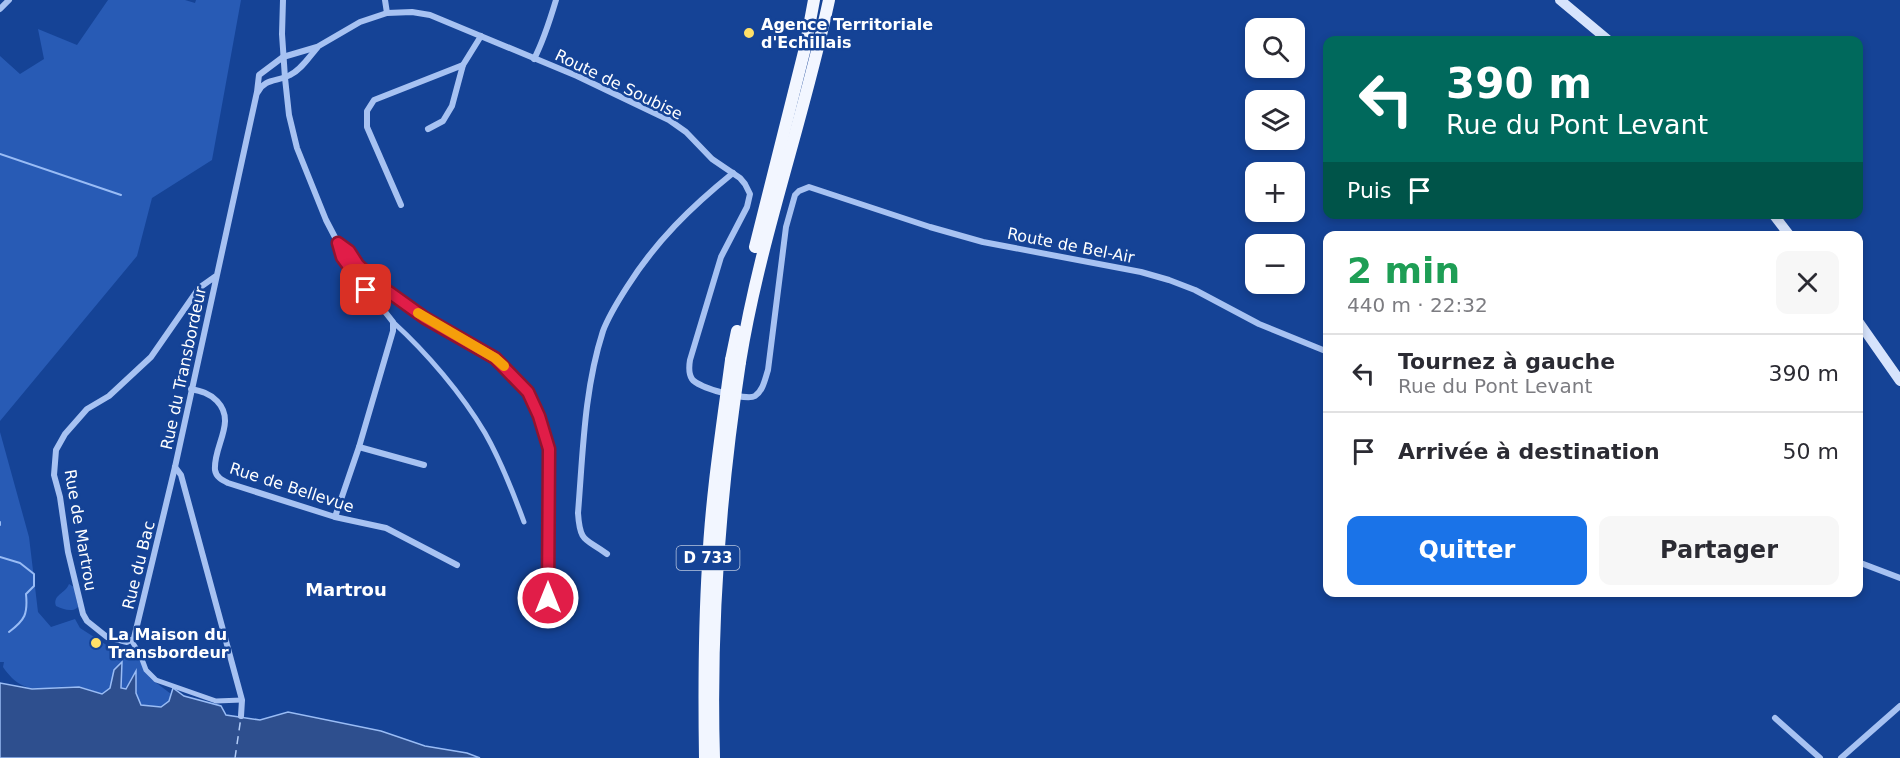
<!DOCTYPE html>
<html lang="fr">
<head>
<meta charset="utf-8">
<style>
	:root { --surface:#fff; --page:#f7f7f7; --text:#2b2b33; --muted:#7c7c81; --line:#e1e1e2; --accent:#1a73e8 }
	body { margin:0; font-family:"DejaVu Sans",sans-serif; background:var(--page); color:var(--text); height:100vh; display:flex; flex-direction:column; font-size:22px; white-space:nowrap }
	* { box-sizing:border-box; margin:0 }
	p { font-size:20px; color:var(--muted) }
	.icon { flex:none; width:33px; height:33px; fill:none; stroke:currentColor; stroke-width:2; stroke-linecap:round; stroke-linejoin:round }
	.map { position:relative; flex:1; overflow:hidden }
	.panel { position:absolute; left:1323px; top:231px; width:540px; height:366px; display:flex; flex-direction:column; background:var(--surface); border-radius:12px; box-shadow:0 3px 9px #0003 }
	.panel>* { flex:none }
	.hud { position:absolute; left:1323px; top:36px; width:540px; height:183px; border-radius:12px; box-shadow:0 3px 9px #0003; background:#00695c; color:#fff; overflow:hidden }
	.buttons { position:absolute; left:1245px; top:18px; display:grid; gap:12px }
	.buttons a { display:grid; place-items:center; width:60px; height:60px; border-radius:12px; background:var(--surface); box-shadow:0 3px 9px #0003; font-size:30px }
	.pin { position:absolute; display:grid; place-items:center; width:51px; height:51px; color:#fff; margin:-26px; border-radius:12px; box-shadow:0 3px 9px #0006 }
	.me { position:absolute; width:66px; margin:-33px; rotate:0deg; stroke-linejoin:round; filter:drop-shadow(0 0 4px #0008) }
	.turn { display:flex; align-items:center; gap:21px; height:126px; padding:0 24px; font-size:27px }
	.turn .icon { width:78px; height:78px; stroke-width:2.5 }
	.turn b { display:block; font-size:42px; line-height:51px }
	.then { display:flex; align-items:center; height:57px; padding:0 24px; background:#0003; gap:12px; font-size:22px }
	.round { display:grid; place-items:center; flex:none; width:63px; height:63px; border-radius:12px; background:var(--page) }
	.head { display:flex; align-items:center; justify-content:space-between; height:102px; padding:0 24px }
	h1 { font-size:36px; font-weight:800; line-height:45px; color:#1e9e55 }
	.cta { display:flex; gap:12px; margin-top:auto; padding:12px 24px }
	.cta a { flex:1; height:69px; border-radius:12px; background:var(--accent); color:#fff; font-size:24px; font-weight:800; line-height:69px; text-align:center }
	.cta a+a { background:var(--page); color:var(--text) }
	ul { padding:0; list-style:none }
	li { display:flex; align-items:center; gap:18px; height:78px; padding:0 24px; border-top:2px solid var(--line) }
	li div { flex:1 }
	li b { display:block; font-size:22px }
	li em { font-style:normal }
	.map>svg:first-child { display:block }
	.green { fill:#285bb5 }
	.water { fill:#2e4f8e; stroke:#99bcf5; stroke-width:1.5 }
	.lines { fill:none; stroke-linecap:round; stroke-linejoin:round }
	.stream { stroke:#99bcf5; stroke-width:2 }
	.ferry { stroke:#b3cdf8; stroke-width:1.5; stroke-dasharray:8 6; stroke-linecap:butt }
	.pedestrian { stroke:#a7c2f2; stroke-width:5 }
	.minor { stroke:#a7c2f2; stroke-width:6 }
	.secondary { stroke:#d6e3fc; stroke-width:10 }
	.primary { stroke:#f2f6ff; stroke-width:12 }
	.primary-bridge { stroke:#f2f6ff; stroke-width:12 }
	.route-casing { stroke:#92132f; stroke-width:15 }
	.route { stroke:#e11d48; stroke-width:10 }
	.slow { stroke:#f59e0b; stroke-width:10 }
	.poi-dot { fill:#ffe068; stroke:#154396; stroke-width:2 }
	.labels { text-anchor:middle; stroke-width:5; stroke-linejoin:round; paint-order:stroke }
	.shield { fill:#154396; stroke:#b9c7e0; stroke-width:1.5 }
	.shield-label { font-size:15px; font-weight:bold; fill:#fff }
	.poi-label { font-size:16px; font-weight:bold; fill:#fff; stroke:#154396; text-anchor:start }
	.street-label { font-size:16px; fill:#fff; stroke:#154396 }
	.neighbourhood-label { font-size:18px; font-weight:bold; fill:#fff; stroke:#154396 }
</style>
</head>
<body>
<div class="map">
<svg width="1900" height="758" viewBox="0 0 1900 758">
	<rect width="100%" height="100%" fill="#154396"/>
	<g class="green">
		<polygon points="108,0 185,0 195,3 196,0 241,0 212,160 152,198 137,256 0,421 0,56 20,74 44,59 38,29 77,45"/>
		<path d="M0 432 29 537 38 612 51 627 75 619 80 628 108 646 126 649 139 656 150 678 171 694 169 701 161 707 141 705 136 693 135 672 126 689 121 688 122 663 114 670 110 688 102 694C95 692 87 688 80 687 48 683 27 702 3 667L4 662H0Z"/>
		<path d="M69 584 74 587 78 607C72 613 63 609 56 606 52 595 66 593 69 584Z"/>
	</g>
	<polygon class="water" points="122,662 121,688 126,689 136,671 136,693 141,705 161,707 169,701 173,688 184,696 221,706 226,715 260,720 288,712 381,731 425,746 467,753 480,758 0,758 0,683 32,689 79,687 102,694 110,688 114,670"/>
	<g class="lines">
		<g class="stream">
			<polyline points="0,154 121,195"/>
			<polyline points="0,522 0,525"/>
			<path d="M0 557 20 563 34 574V586L26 594C28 614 25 620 9 632"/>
		</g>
		<polyline class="ferry" points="235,758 241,717"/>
		<g class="pedestrian">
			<path d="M393 322C427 353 462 394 485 433 501 461 513 492 524 522"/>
			<polyline points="131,640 140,654 146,670 156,680 216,701 242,700"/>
		</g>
		<g class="minor">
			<polyline points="283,0 282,34 285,78 289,115 297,148 326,220 338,243 342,257 393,322 393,331 359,447 335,517"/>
			<polyline points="385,0 387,13"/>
			<polyline points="0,9 9,0"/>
			<path d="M534 59C544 40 550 20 556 0"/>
			<path d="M258 92C265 78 278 82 290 75 301 70 309 57 317 48"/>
			<polyline points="428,129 443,121 452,106 463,65"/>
			<polyline points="401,205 367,127 367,111 374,100 463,65 481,36"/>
			<polyline points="338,243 349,251 358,265 385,290 425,318 495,358 528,391 539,416 549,449 548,620"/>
			<path d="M216 276 199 288 151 357 109 396 87 409 65 434 56 450 54 475 60 497 68 552 83 614 87 621 107 637 127 642 134 638 175 467 257 92 259 75 283 57 317 47 360 22 387 13 412 12 430 15 577 76 669 120 686 132 712 159 740 178 745 184 750 194 747 207 721 257 690 360C689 366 688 373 692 379 698 388 747 401 755 396 763 391 765 379 768 370L786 227 795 195 799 191 809 187 930 227 983 242 1141 272 1169 280 1195 290 1259 324 1328 352"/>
			<path d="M191 389C201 391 209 393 217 401 237 422 213 446 215 470 216 477 222 480 228 483L335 517 386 528 457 565"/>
			<polyline points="359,447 424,465"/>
			<polyline points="175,467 181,475 242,700 241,716"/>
			<path d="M607 554C586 538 580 544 578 513 583 452 584 390 603 331 609 315 618 301 627 287 656 241 691 207 733 173"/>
			<polyline points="1858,562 1900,578"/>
			<polyline points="1775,718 1820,758"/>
			<polyline points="1841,758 1900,706"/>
		</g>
		<g class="secondary">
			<polyline points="1560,0 1608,40"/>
			<polyline points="1773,214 1790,236"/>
			<polyline points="1858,321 1900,381"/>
		</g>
		<g class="primary">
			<polyline points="755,247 805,48 814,0"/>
			<polyline points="731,360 737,331"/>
			<path d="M740 362C760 239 803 122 829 0"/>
		</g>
		<g class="primary-bridge">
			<path d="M705 758C704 694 704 630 708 565 711 497 722 428 731 360"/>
			<path d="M714 758C710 625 720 493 740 362"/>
		</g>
	</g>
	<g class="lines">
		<defs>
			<polyline id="route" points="366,290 342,257 338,243 349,251 358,265 386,290 425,318 495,358 528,392 539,416 549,449 548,598"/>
		</defs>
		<use href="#route" class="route-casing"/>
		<use href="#route" class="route"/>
		<polyline class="slow" points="418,313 495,358 504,366"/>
	</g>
	<g class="poi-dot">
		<circle cx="749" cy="33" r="6"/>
		<circle cx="96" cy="643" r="6"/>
	</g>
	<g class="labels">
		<rect class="shield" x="676.5" y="546" width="63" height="24" rx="4.5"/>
		<g class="shield-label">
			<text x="708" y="563">D 733</text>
		</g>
		<g class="poi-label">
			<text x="761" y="30">Agence Territoriale<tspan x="761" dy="18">d'Echillais</tspan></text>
			<text x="108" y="640">La Maison du<tspan x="108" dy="18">Transbordeur</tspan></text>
		</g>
		<g class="street-label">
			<text transform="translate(619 84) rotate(26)" y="6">Route de Soubise</text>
			<text transform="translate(1071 245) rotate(11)" y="6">Route de Bel-Air</text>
			<text transform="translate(183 368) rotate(-78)" y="6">Rue du Transbordeur</text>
			<text transform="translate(292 487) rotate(18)" y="6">Rue de Bellevue</text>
			<text transform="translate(81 530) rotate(80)" y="6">Rue de Martrou</text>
			<text transform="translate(138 565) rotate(-76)" y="6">Rue du Bac</text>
		</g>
		<g class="neighbourhood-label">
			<text x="346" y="596">Martrou</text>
		</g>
	</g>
</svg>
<div class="buttons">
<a><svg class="icon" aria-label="search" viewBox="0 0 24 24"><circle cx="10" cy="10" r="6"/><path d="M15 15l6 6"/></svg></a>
<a><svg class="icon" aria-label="layers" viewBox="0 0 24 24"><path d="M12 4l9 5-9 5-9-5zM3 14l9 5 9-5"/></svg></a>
<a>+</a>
<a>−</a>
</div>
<div class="pin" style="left:366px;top:290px;background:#d93025"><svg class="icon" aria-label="arrive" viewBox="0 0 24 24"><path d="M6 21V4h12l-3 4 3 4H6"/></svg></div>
<svg class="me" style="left:548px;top:598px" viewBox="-20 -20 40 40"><circle r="17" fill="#e11d48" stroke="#fff" stroke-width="3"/><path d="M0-11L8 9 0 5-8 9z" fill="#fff"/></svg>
<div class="hud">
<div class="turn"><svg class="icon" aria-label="left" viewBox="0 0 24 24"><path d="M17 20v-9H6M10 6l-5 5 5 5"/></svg><div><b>390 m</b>Rue du Pont Levant</div></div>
<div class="then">Puis<svg class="icon" aria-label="arrive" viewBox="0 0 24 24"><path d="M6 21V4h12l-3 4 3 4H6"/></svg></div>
</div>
<section class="panel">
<div class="head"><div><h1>2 min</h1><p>440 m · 22:32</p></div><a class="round"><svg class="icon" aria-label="close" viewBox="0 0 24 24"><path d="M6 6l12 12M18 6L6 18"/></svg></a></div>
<ul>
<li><svg class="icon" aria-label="left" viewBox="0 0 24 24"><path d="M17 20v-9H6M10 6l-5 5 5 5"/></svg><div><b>Tournez à gauche</b><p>Rue du Pont Levant</p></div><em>390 m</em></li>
<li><svg class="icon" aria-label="arrive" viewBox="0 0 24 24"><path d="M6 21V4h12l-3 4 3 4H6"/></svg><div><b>Arrivée à destination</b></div><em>50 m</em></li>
</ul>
<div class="cta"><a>Quitter</a><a>Partager</a></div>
</section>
</div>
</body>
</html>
